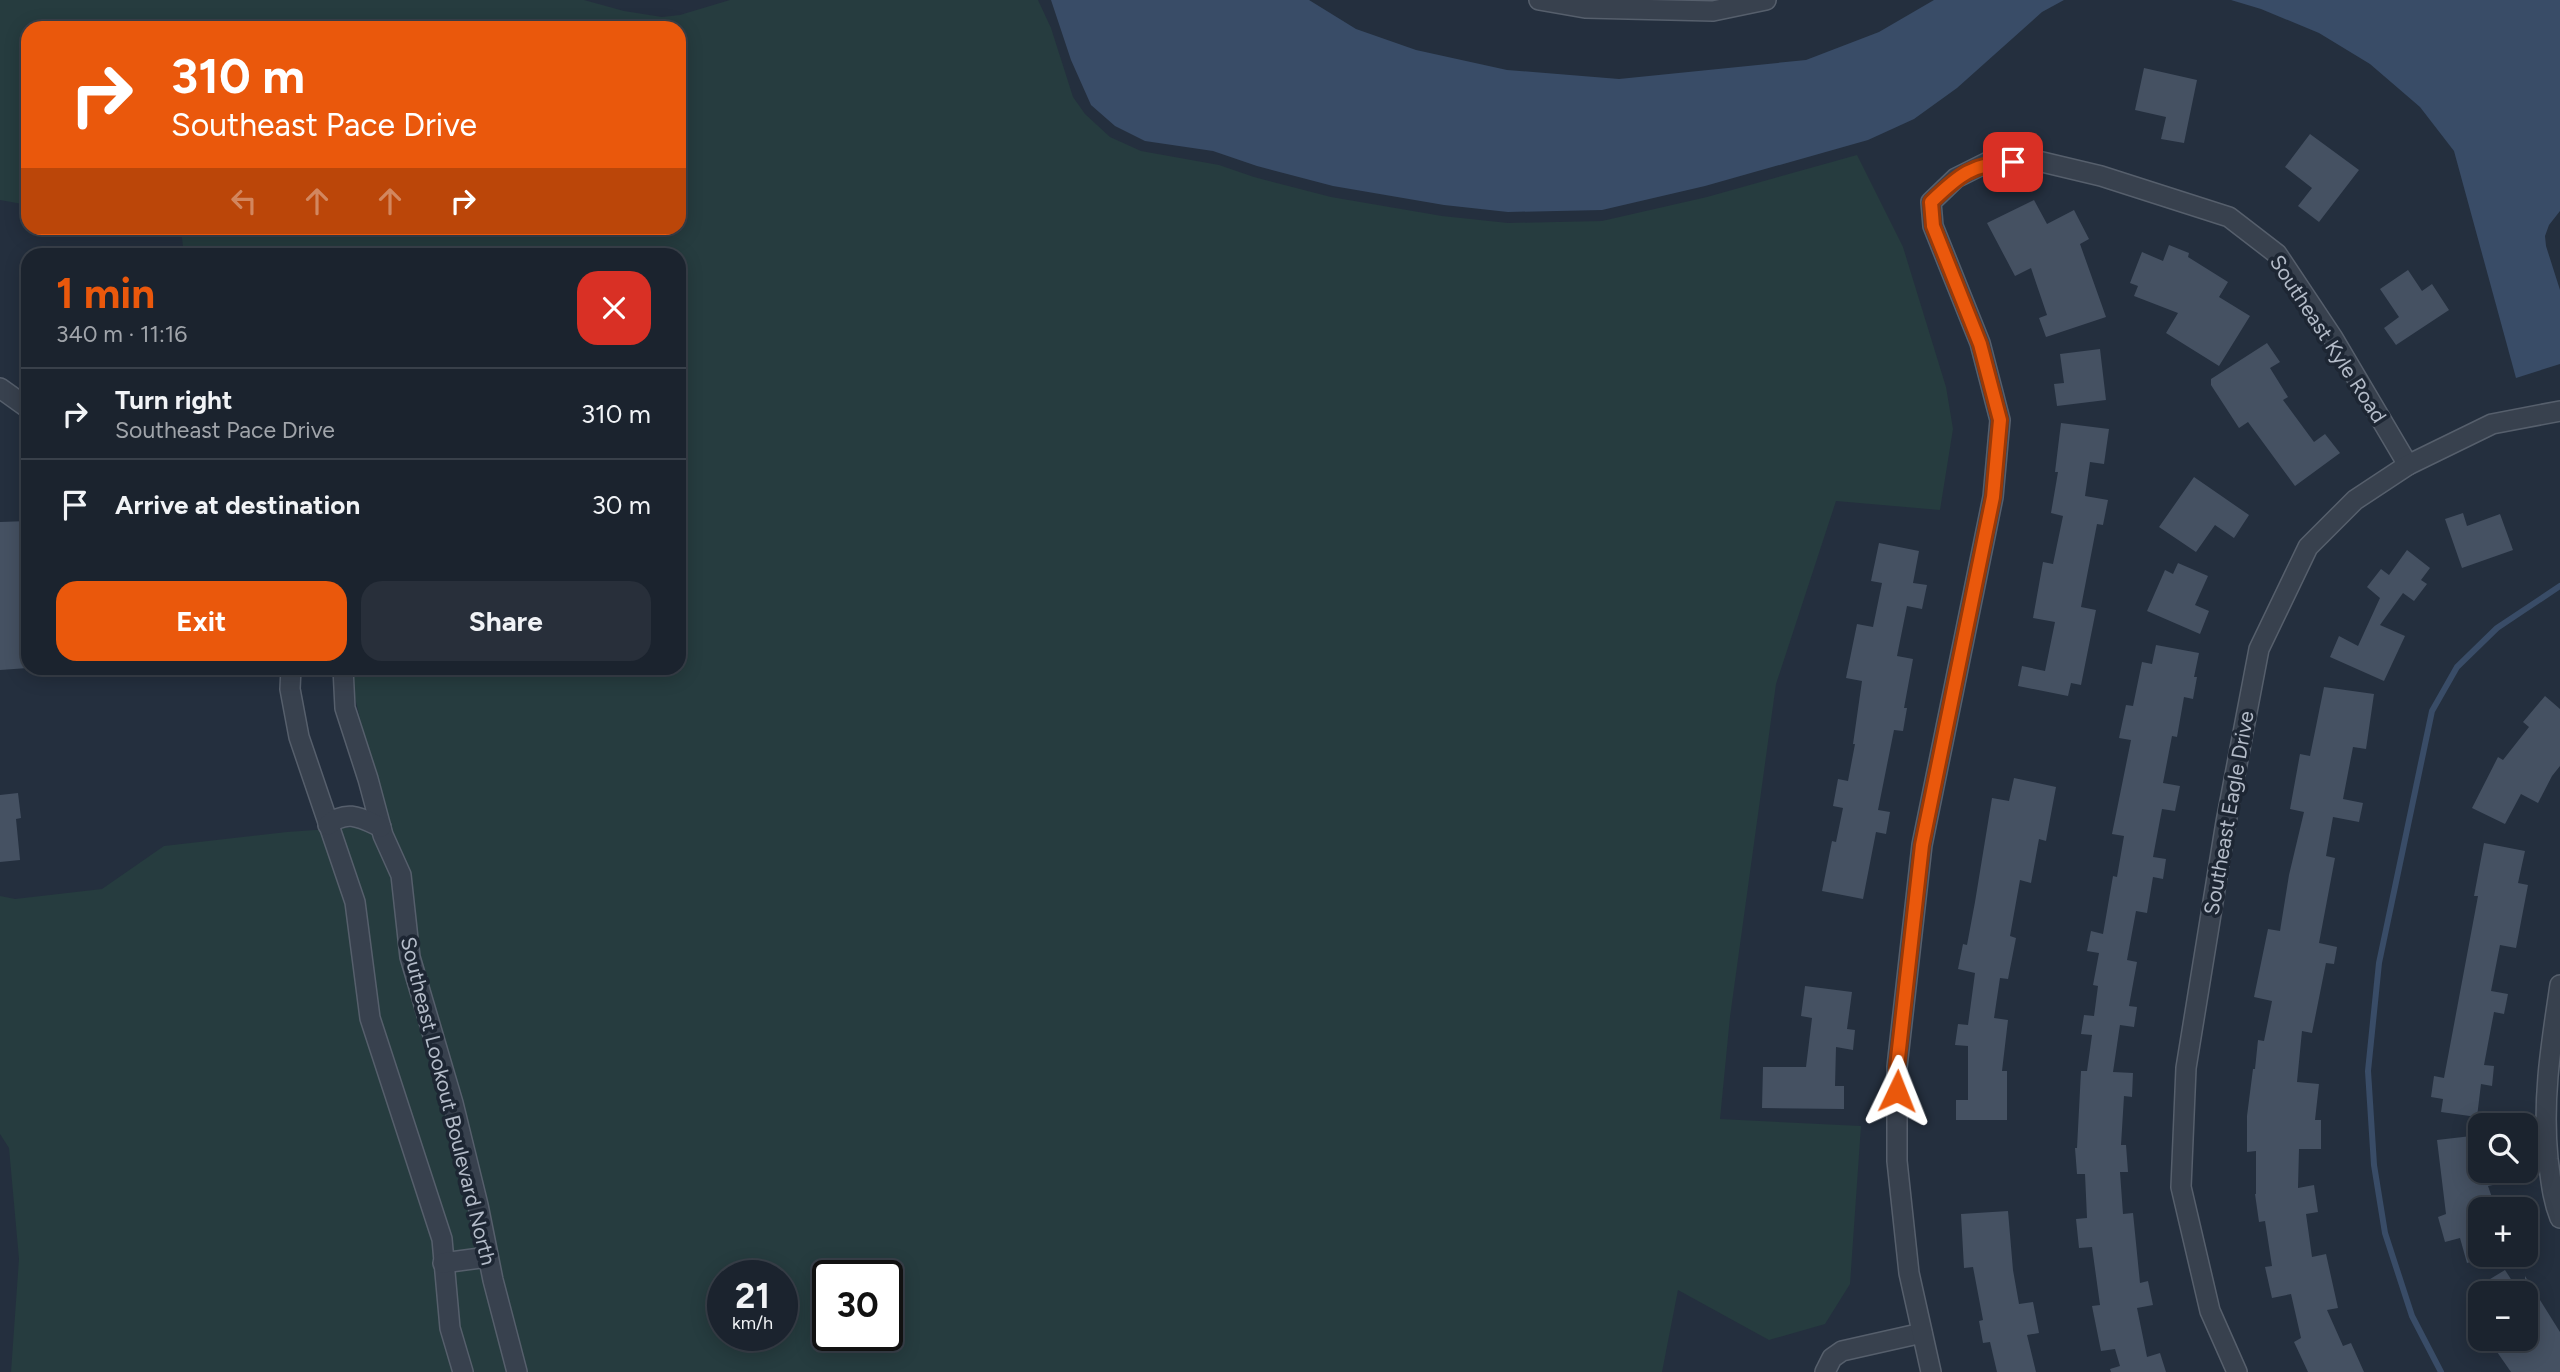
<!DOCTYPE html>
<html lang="en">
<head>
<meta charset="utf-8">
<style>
	:root { --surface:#1b232e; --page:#282f3a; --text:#f1f3f6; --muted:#a0a4aa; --line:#39404a; --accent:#ea580c }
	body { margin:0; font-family:Figtree,sans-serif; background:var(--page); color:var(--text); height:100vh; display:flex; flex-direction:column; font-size:26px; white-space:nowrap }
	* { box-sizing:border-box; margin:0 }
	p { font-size:23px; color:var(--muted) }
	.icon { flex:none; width:38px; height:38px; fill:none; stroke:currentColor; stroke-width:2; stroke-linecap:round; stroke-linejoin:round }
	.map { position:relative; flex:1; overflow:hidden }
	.side { position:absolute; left:21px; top:248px; width:665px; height:427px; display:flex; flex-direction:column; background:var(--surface); border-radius:21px; box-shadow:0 4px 18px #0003,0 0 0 2px var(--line) }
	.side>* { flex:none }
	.hud { position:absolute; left:21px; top:21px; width:665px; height:214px; border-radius:21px; box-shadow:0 4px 18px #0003,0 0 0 2px var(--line); background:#ea580c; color:#fff; overflow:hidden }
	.controls { position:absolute; left:2468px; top:1113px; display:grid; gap:14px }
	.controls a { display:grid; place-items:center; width:70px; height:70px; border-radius:14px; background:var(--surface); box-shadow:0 4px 18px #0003,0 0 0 2px var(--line); font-size:35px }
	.speed { position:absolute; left:707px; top:1260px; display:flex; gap:14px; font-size:35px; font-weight:700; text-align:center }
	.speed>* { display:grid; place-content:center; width:91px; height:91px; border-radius:50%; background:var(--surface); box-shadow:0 4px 18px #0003,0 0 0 2px var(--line); line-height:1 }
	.speed small { font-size:18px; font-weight:400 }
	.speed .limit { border:4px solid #111; border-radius:10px; background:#fff; color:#111 }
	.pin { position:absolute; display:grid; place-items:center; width:60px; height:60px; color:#fff; margin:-30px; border-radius:14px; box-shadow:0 4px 10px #0006 }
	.me { position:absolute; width:77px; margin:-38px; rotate:2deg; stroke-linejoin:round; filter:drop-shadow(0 0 5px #0008) }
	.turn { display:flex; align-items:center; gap:24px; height:147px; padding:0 35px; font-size:32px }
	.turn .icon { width:91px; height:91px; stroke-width:2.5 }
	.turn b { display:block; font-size:49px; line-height:60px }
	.lanes { display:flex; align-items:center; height:66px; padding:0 35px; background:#0003; justify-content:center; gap:35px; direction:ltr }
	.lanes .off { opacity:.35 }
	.round { display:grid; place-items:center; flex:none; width:74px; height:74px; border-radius:21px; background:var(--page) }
	.summary { display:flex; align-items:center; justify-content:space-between; height:119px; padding:0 35px }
	h1 { font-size:42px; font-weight:700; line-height:52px; color:var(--accent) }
	.action { display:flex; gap:14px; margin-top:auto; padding:14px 35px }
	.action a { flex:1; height:80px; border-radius:21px; background:var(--accent); color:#fff; font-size:28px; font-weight:700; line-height:80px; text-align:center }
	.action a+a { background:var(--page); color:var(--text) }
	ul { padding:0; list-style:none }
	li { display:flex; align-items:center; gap:21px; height:91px; padding:0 35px; border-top:2px solid var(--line) }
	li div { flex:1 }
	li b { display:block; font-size:26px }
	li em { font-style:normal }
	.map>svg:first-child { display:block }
	.green { fill:#263c3f; fill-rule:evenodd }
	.water { fill:#394c67 }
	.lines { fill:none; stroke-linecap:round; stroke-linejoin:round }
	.stream { stroke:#394c67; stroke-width:6 }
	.building { fill:#455162 }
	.minor-casing { stroke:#565f6c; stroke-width:22 }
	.minor { stroke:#38414e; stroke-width:19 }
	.route-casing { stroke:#983908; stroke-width:18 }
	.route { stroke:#ea580c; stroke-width:12 }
	.labels { text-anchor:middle; stroke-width:7; stroke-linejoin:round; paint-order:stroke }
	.street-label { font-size:21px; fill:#b4bcc9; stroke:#1d2633 }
</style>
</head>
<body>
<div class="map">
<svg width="2560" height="1372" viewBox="0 0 2560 1372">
	<rect width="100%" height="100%" fill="#242f3e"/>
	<path class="green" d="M0 0H584L624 11 662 17 680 15 730 0H1038L1051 28 1073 97 1085 114 1110 137 1141 151 1219 165 1254 177 1331 197 1442 216 1508 223 1602 221 1707 197 1857 155 1903 247 1946 387 1953 429 1940 510 1836 501 1776 684 1730 1017 1720 1119 1861 1126 1850 1284 1825 1324 1769 1340 1678 1290 1662 1372H11L19 1259 9 1148 0 1134V896L15 899 102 889 164 846 287 832 386 825 348 669 679 668V256L184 255 182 238 179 231 158 228H679V28H28V205L0 200ZM723 1276H782V1335H723ZM828 1276H887V1335H828Z"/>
	<g class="water">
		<polygon points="1051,0 1309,0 1356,29 1416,50 1507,70 1619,79 1806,60 1879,32 1934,0 2064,0 2042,12 1957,88 1914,119 1868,140 1705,186 1602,210 1508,212 1444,205 1333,186 1257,166 1213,151 1145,141 1115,126 1091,105 1071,60"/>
		<polygon points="2231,0 2560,0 2560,211 2549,225 2545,236 2546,246 2560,290 2560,364 2516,378 2454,151 2420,107 2370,64 2319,33 2261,9"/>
	</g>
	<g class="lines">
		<polyline class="stream" points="2441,1372 2412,1316 2385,1233 2374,1165 2368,1071 2379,963 2432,711 2457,667 2497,628 2560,586"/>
	</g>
	<g class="building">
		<polygon points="2144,68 2197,80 2184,143 2161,139 2166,117 2135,110"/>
		<polygon points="2310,134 2359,170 2319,222 2298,206 2312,188 2285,167"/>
		<polygon points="2034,200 2047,224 2074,210 2089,239 2080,244 2106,317 2046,337 2039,318 2047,315 2031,268 2015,276 1987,223"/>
		<polygon points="2169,245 2189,253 2188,257 2228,282 2219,297 2250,316 2219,366 2166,333 2178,313 2134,296 2138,286 2130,283 2142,252 2163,261"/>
		<polygon points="2408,270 2422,291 2432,284 2449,310 2396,345 2384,328 2399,317 2380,289"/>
		<polygon points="2267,343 2280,362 2270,368 2288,397 2283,400 2314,442 2325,434 2340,453 2295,486 2248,422 2239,428 2211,385 2211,379"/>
		<polygon points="2100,349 2106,400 2057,406 2054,384 2064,383 2060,354"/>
		<polygon points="2061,423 2109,429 2104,464 2090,462 2085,496 2108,500 2103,525 2097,524 2081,607 2096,610 2081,685 2071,683 2068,696 2018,686 2022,666 2045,671 2055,622 2033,618 2043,562 2053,564 2063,516 2051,513 2058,472 2055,472"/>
		<polygon points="2194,477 2249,515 2234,538 2215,525 2196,552 2159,527"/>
		<polygon points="2463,513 2467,526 2500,514 2513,550 2462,568 2445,519"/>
		<polygon points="28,521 28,668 0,670 0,522"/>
		<polygon points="1879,543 1919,551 1913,583 1927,585 1922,609 1907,606 1897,656 1913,659 1904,708 1907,708 1903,731 1894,730 1878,810 1890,812 1886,834 1876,832 1863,899 1822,891 1832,841 1836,842 1843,808 1833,806 1838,779 1848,781 1855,744 1853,744 1862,681 1846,678 1857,624 1873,627 1882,583 1871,581"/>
		<polygon points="2407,550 2430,568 2421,580 2427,584 2414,601 2403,593 2380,625 2405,636 2384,681 2330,657 2339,636 2358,646 2380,598 2367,587 2381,569 2389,575"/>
		<polygon points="2178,563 2208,576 2195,605 2209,611 2200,634 2147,611 2165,570 2173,574"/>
		<polygon points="2156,645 2199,653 2194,677 2197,677 2193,699 2184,697 2177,737 2172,736 2163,783 2180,786 2175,811 2162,809 2153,857 2166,859 2163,879 2153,877 2147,913 2136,911 2127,960 2137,962 2129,1006 2137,1007 2134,1027 2120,1025 2113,1072 2133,1073 2132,1097 2124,1096 2121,1145 2126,1145 2128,1172 2120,1172 2123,1214 2133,1213 2140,1283 2148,1281 2153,1305 2137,1308 2147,1357 2160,1353 2166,1372 2111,1372 2110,1369 2120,1366 2115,1349 2101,1351 2092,1306 2100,1305 2092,1247 2079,1248 2076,1219 2087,1218 2085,1174 2077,1174 2075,1148 2077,1148 2081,1071 2087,1071 2092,1035 2081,1034 2084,1015 2094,1016 2098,986 2093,985 2099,953 2087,951 2091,931 2103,934 2113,876 2117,877 2124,836 2112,834 2131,740 2119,738 2126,705 2133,706 2142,662 2152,664"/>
		<polygon points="2324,687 2374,694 2366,749 2353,747 2343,799 2363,803 2359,822 2333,817 2326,856 2335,858 2319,943 2337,947 2334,964 2326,963 2312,1033 2302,1031 2297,1082 2319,1084 2315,1120 2321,1120 2321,1149 2299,1149 2298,1188 2314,1185 2318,1212 2306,1214 2312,1257 2326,1254 2338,1308 2327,1310 2343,1346 2351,1343 2364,1372 2308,1372 2294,1342 2301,1338 2291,1294 2272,1298 2265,1267 2272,1266 2265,1221 2259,1222 2255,1194 2256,1194 2256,1151 2247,1152 2247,1116 2253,1069 2255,1069 2258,1040 2264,1041 2272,1001 2254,997 2268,929 2280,931 2289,875 2304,812 2290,809 2300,754 2310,756"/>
		<polygon points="2545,696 2560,709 2560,766 2552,776 2538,803 2521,794 2505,824 2472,808 2498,757 2503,760 2529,727 2523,722"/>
		<polygon points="2014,778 2056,787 2046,841 2039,839 2031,883 2020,880 2010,936 2016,938 2008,979 2000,978 1994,1018 2008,1020 2002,1071 2007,1071 2007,1120 1956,1120 1956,1100 1968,1100 1968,1046 1955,1045 1958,1024 1968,1025 1975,973 1958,969 1963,944 1967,945 1975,902 1992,798 2009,801"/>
		<polygon points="18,793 21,818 16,819 20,860 0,862 0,795"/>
		<polygon points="2484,843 2525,851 2518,883 2528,885 2516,948 2500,945 2491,991 2508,994 2504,1014 2494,1012 2484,1065 2494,1066 2492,1086 2481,1084 2477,1117 2441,1112 2443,1099 2431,1097 2434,1076 2444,1078 2478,896 2474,896"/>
		<polygon points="1805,986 1852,992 1847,1029 1855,1030 1853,1050 1836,1047 1835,1086 1844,1086 1844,1109 1762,1108 1763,1067 1806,1067 1812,1018 1801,1016"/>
		<polygon points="2480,1135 2480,1171 2492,1171 2493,1185 2488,1186 2496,1209 2480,1209 2480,1259 2467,1263 2460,1238 2445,1242 2438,1217 2446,1214 2437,1140"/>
		<polygon points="2008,1211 2013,1270 2019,1304 2033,1302 2039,1333 2027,1335 2036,1372 1997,1372 1990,1342 1983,1343 1979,1321 1983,1320 1973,1267 1964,1268 1961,1214"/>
		<polygon points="2505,1270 2520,1293 2467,1293"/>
		<polygon points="2525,1276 2560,1332 2560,1372 2511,1372 2488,1339 2525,1339"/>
	</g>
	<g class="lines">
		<defs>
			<g id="minor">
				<polyline points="1539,0 1585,8 1713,11 1766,0"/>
				<polyline points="0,388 28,408"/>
				<polyline points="291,668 290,689 299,737 355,902 370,1018 442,1239 450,1328 463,1372"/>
				<polyline points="343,668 345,708 368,779 383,835 401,875 410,957 453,1103 478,1205 493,1280 517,1372"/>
				<path d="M328 825C347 809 361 818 381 827"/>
				<path d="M2560 985C2551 1045 2542 1099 2548 1159 2551 1180 2552 1198 2560 1218"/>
				<polyline points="443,1263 488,1257"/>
				<polyline points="1825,1372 1832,1358 1842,1351 1922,1333"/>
				<polyline points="1931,1372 1909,1273 1897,1161 1897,1067 1922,845 1993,497 2000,420 1980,343 1933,226 1931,202 1956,178 1988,162 2038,161 2101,176 2229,217 2277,254 2333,338 2408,465"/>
				<polyline points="2237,1372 2210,1311 2181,1187 2186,1068 2226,822 2259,649 2308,547 2355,500 2408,465 2492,424 2560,411"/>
			</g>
		</defs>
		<use href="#minor" class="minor-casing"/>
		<use href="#minor" class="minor"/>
	</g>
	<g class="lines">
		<defs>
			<path id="route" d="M1897 1091V1067L1922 845 1993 497 2000 420 1980 344 1933 226 1931 202C1959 175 1973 163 2013 162"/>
		</defs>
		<use href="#route" class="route-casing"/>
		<use href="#route" class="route"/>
	</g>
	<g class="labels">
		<g class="street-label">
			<text transform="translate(2328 339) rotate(57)" y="7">Southeast Kyle Road</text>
			<text transform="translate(2229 813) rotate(-80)" y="7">Southeast Eagle Drive</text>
			<text transform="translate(448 1101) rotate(76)" y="7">Southeast Lookout Boulevard North</text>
		</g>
	</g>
</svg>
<div class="controls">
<a><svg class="icon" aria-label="search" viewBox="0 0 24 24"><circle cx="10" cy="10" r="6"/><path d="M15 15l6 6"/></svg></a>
<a>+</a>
<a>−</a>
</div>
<div class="speed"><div>21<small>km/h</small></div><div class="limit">30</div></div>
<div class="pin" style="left:2013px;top:162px;background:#d93025"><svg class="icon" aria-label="arrive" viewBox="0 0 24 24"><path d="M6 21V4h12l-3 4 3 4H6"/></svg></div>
<svg class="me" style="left:1897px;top:1091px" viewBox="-20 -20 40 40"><path d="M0-17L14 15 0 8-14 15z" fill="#ea580c" stroke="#fff" stroke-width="4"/></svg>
<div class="hud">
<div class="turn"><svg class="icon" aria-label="right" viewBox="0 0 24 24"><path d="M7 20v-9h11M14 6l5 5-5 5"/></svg><div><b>310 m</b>Southeast Pace Drive</div></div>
<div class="lanes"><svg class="icon off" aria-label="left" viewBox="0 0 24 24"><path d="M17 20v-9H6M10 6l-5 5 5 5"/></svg><svg class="icon off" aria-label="ahead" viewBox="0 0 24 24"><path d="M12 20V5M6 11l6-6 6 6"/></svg><svg class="icon off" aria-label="ahead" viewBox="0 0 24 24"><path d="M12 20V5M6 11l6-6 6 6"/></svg><svg class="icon" aria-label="right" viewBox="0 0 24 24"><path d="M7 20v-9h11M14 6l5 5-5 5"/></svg></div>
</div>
<section class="side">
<div class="summary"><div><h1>1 min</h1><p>340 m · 11:16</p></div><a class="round" style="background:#d93025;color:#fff"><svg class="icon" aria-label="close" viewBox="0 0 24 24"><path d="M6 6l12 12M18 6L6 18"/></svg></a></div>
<ul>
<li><svg class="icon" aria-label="right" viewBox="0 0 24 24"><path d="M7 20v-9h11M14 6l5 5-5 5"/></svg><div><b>Turn right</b><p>Southeast Pace Drive</p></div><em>310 m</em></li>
<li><svg class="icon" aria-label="arrive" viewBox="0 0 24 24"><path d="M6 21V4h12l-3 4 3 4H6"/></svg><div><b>Arrive at destination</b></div><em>30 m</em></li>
</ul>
<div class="action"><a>Exit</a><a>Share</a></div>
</section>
</div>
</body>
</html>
